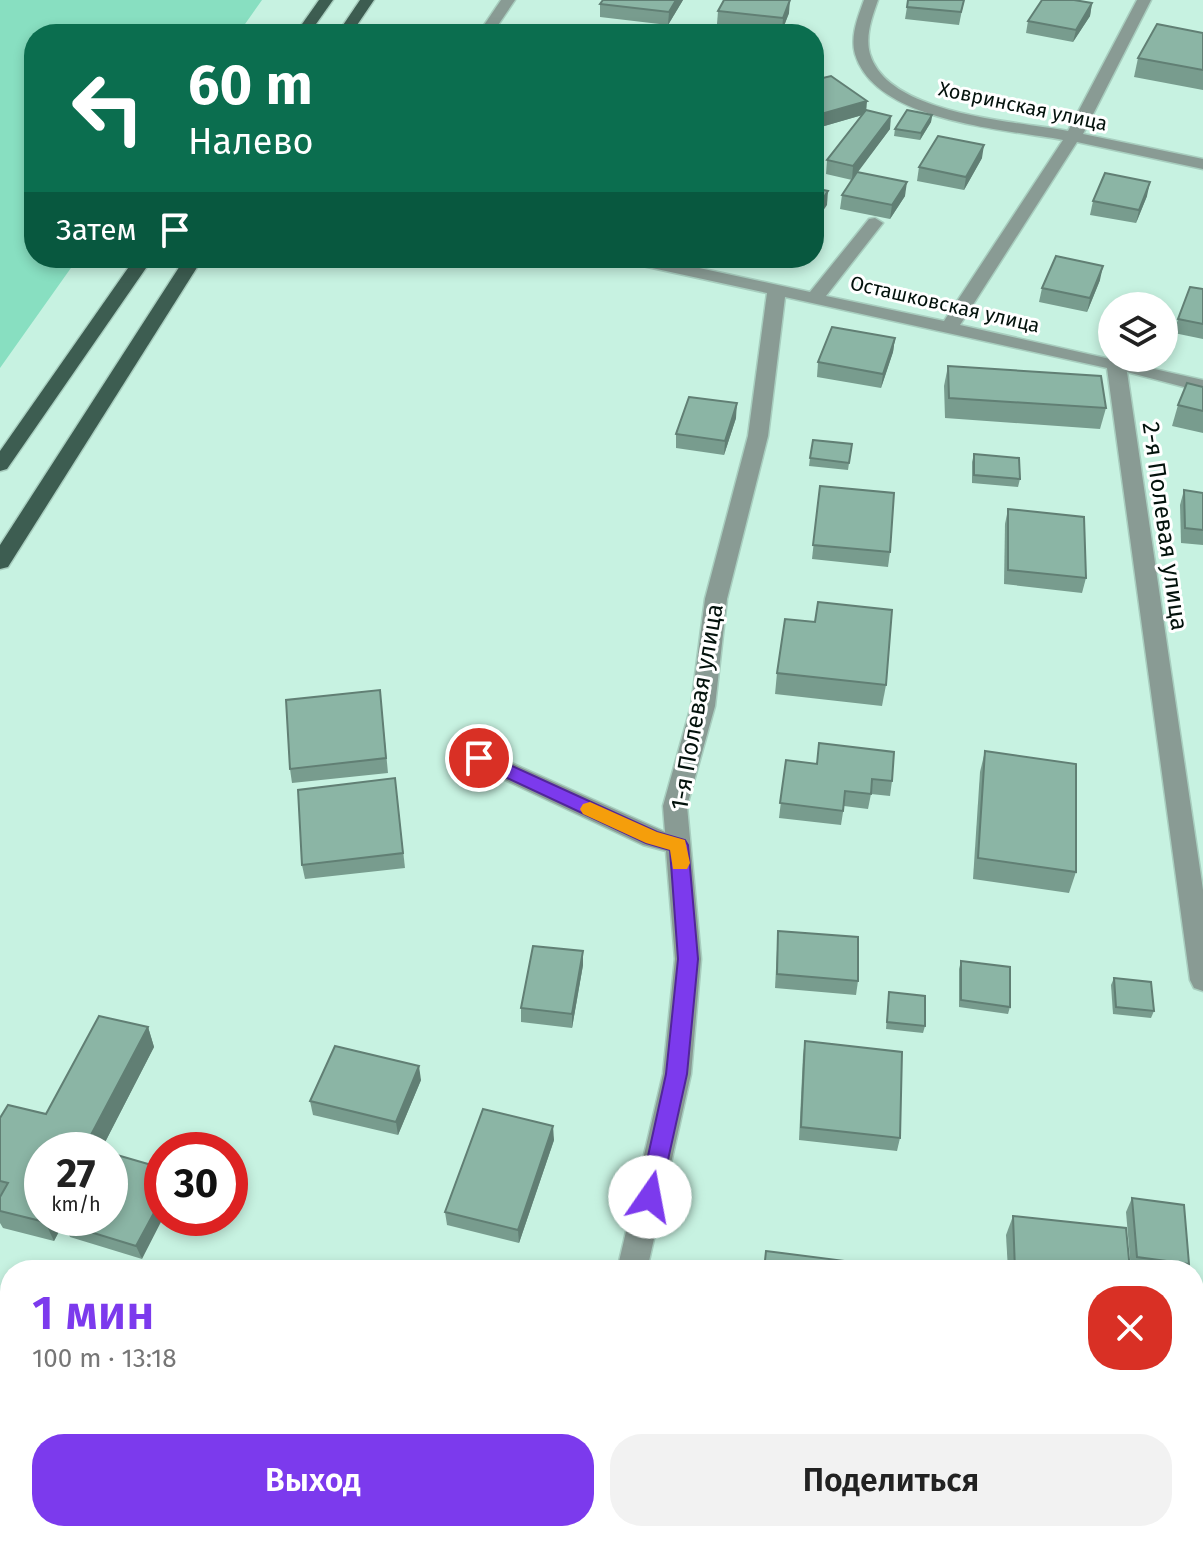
<!DOCTYPE html>
<html lang="ru">
<head>
<meta charset="utf-8">
<style>
	:root { --surface:#fff; --page:#f2f2f2; --text:#222; --muted:#767676; --accent:#7c3aed }
	body { margin:0; font-family:"Fira Sans",sans-serif; background:var(--page); color:var(--text); height:100vh; display:flex; flex-direction:column; font-size:30px; white-space:nowrap }
	* { box-sizing:border-box; margin:0 }
	p { font-size:26px; color:var(--muted) }
	.icon { flex:none; width:44px; height:44px; fill:none; stroke:currentColor; stroke-width:2; stroke-linecap:round; stroke-linejoin:round }
	.map { position:relative; flex:1; overflow:hidden }
	.panel { position:absolute; left:0px; top:1260px; width:1204px; height:282px; display:flex; flex-direction:column; background:var(--surface); border-radius:32px 32px 0 0; box-shadow:0 4px 12px #0003 }
	.panel>* { flex:none }
	.guide { position:absolute; left:24px; top:24px; width:800px; height:244px; border-radius:32px; box-shadow:0 4px 12px #0003; background:#0b6e4f; color:#fff; overflow:hidden }
	.buttons { position:absolute; left:1098px; top:292px; display:grid; gap:16px }
	.buttons a { display:grid; place-items:center; width:80px; height:80px; border-radius:50%; background:var(--surface); box-shadow:0 4px 12px #0003; font-size:40px }
	.speed { position:absolute; left:24px; top:1132px; display:flex; gap:16px; font-size:40px; font-weight:700; text-align:center }
	.speed>* { display:grid; place-content:center; width:104px; height:104px; border-radius:50%; background:var(--surface); box-shadow:0 4px 12px #0003; line-height:1 }
	.speed small { font-size:20px; font-weight:400 }
	.speed .limit { border:12px solid #d22; background:#fff; color:#111 }
	.pin { position:absolute; display:grid; place-items:center; width:68px; height:68px; color:#fff; margin:-34px; border:4px solid #fff; border-radius:50%; box-shadow:0 2px 8px #0007 }
	.me { position:absolute; width:88px; margin:-44px; rotate:12deg; stroke-linejoin:round; filter:drop-shadow(0 0 6px #0008) }
	.turn { display:flex; align-items:center; gap:28px; height:168px; padding:0 32px; font-size:36px }
	.turn .icon { width:104px; height:104px; stroke-width:2.5 }
	.turn b { display:block; font-size:56px; line-height:68px }
	.then { display:flex; align-items:center; height:76px; padding:0 32px; background:#0003; gap:16px; font-size:30px }
	.round { display:grid; place-items:center; flex:none; width:84px; height:84px; border-radius:32px; background:var(--page) }
	.overview { display:flex; align-items:center; justify-content:space-between; height:136px; padding:0 32px }
	h1 { font-size:48px; font-weight:600; line-height:60px; color:var(--accent) }
	.primary-button { display:flex; gap:16px; margin-top:auto; padding:16px 32px }
	.primary-button a { flex:1; height:92px; border-radius:32px; background:var(--accent); color:#fff; font-size:32px; font-weight:600; line-height:92px; text-align:center }
	.primary-button a+a { background:var(--page); color:var(--text) }
	.map>svg:first-child { display:block }
	.green { fill:#88dfc1 }
	.lines { fill:none; stroke-linecap:round; stroke-linejoin:round }
	.minor-casing { stroke:#a8cebf; stroke-width:3 }
	.major-casing { stroke:#a8cebf; stroke-width:3 }
	.minor { fill:#899b94; fill-rule:evenodd }
	.major { fill:#3d5d51; fill-rule:evenodd }
	.wall { fill:#789c8e }
	.shaded-wall { fill:#617f74 }
	.building { fill:#8bb5a5; stroke:#617f74; stroke-width:2 }
	.route { fill:#7c3aed; stroke:#51269a; stroke-width:2 }
	.slow { fill:#f59e0b }
	.labels { text-anchor:middle; stroke-width:6; stroke-linejoin:round; paint-order:stroke }
	.far-street-label { font-size:20px; fill:#03120c; stroke:#fff }
	.street-label { font-size:24px; fill:#03120c; stroke:#fff }
</style>
</head>
<body>
<div class="map">
<svg width="1203" height="1541" viewBox="0 0 1203 1541">
	<rect width="100%" height="100%" fill="#c7f2e1"/>
	<polygon class="green" points="0,0 262,0 238,34 34,34 34,258 78,258 0,368"/>
	<g class="lines">
		<defs>
			<g id="minor">
				<polygon points="501,0 515,0 492,34 478,34"/>
				<path d="M864 0H878C872 17 865 36 870 54 888 115 1016 121 1068 131L1137 0H1151L1083 134 1203 159V169L1077 142 960 325 1203 380V392L1127 372 1203 890V991L1194 988 1190 980 1107 368 785 297 768 436 727 599 715 706 687 806 701 959 691 1074 647 1270H617L663 1074 675 959 666 851 643 845 471 764 467 758 471 752 479 749 487 752 665 832 663 806 691 706 705 599 748 436 767 293 629 263 620 258H653L810 292 869 219 875 218 883 223 826 296 944 321 1063 140C1005 129 875 122 855 54 850 36 858 17 864 0Z"/>
				<polygon points="0,1328 10,1331 10,1361 0,1358"/>
				<polygon points="550,1532 584,1532 581,1541 547,1541"/>
				<polygon points="744,1532 831,1532 835,1541 748,1541"/>
			</g>
			<g id="major">
				<polygon points="319,0 333,0 309,34 295,34"/>
				<polygon points="360,0 374,0 351,34 337,34"/>
				<polygon points="135,258 153,258 7,469 0,471 0,451"/>
				<polygon points="185,258 203,258 8,567 0,569 0,545"/>
			</g>
		</defs>
		<use href="#minor" class="minor-casing"/>
		<use href="#major" class="major-casing"/>
		<use href="#minor" class="minor"/>
		<use href="#major" class="major"/>
	</g>
	<g class="wall">
		<polygon points="603,0 683,0 668,25 600,17 600,4"/>
		<polygon points="964,0 959,25 905,19 907,7"/>
		<polygon points="1092,3 1090,16 1073,42 1026,33 1028,21"/>
		<polygon points="718,11 789,13 782,31 717,24"/>
		<polygon points="1203,33 1203,90 1134,77 1138,58"/>
		<polygon points="814,80 866,110 890,129 857,172 905,196 890,219 840,209 842,195 852,180 826,174 827,160 862,115 814,129"/>
		<polygon points="932,115 931,122 920,140 894,136 895,129"/>
		<polygon points="982,158 964,190 917,181 919,167"/>
		<polygon points="1147,196 1136,223 1090,215 1093,201"/>
		<polygon points="1100,280 1087,312 1039,302 1042,288"/>
		<polygon points="1203,289 1203,339 1174,333 1178,319"/>
		<polygon points="895,338 893,352 881,388 817,377 818,362"/>
		<polygon points="948,366 1106,408 1100,429 945,418 944,386"/>
		<polygon points="1203,387 1203,433 1172,426 1178,405"/>
		<polygon points="736,418 724,455 676,448 676,434"/>
		<polygon points="852,444 848,470 809,466 810,458"/>
		<polygon points="974,454 1020,479 1018,487 972,483 972,462"/>
		<polygon points="820,486 890,552 888,567 812,559"/>
		<polygon points="1184,490 1203,493 1203,545 1181,543 1180,505"/>
		<polygon points="1008,509 1086,578 1082,593 1004,584 1005,524"/>
		<polygon points="815,622 886,685 882,706 775,694 777,673"/>
		<polygon points="380,690 388,773 292,783 290,769"/>
		<polygon points="985,751 1076,872 1069,893 973,879 980,772"/>
		<polygon points="786,760 892,781 890,796 871,794 868,809 844,806 841,825 779,818"/>
		<polygon points="395,778 405,868 305,879 302,865"/>
		<polygon points="778,931 858,981 856,995 775,988"/>
		<polygon points="583,951 583,965 572,1028 521,1022 521,1008"/>
		<polygon points="961,961 1010,1007 1008,1014 959,1007 959,969"/>
		<polygon points="1114,978 1154,1011 1151,1018 1113,1014 1111,985"/>
		<polygon points="889,992 925,1026 923,1033 886,1029"/>
		<polygon points="148,1027 154,1047 101,1150 42,1150 42,1218 66,1218 54,1241 3,1228 0,1223 0,1118 46,1114"/>
		<polygon points="805,1041 900,1138 897,1151 799,1140 803,1055"/>
		<polygon points="421,1080 398,1135 313,1115 310,1101"/>
		<polygon points="554,1140 519,1243 447,1225 445,1212"/>
		<polygon points="110,1153 142,1259 70,1237 64,1224"/>
		<polygon points="1132,1198 1189,1264 1186,1270 1131,1270 1126,1212"/>
		<polygon points="1013,1216 1130,1270 1008,1270 1006,1235"/>
	</g>
	<g class="shaded-wall">
		<polygon points="676,0 683,0 668,25 669,12"/>
		<polygon points="790,0 789,13 782,31 783,18"/>
		<polygon points="1092,3 1090,16 1073,42 1076,30"/>
		<polygon points="867,101 866,114 814,129 814,116"/>
		<polygon points="932,115 931,122 920,140 921,133"/>
		<polygon points="891,116 890,129 852,180 853,166"/>
		<polygon points="984,145 982,158 964,190 966,177"/>
		<polygon points="907,182 905,196 890,219 892,205"/>
		<polygon points="1150,182 1147,196 1136,223 1139,210"/>
		<polygon points="828,191 827,205 814,224 814,212"/>
		<polygon points="1103,266 1100,280 1087,312 1090,298"/>
		<polygon points="895,338 893,352 881,388 883,374"/>
		<polygon points="737,403 736,418 724,455 725,441"/>
		<polygon points="583,951 583,965 572,1028 572,1014"/>
		<polygon points="148,1027 154,1047 101,1150 83,1150"/>
		<polygon points="419,1066 421,1080 398,1135 396,1122"/>
		<polygon points="553,1126 554,1140 519,1243 518,1230"/>
		<polygon points="162,1198 162,1218 163,1218 142,1259 136,1246"/>
		<polygon points="48,1218 66,1218 54,1241 45,1222"/>
	</g>
	<g class="building">
		<polygon points="603,0 676,0 669,12 600,4"/>
		<polygon points="724,0 790,0 783,18 718,11"/>
		<polygon points="908,0 964,0 961,12 907,7"/>
		<polygon points="1042,0 1074,0 1092,3 1076,30 1028,21"/>
		<polygon points="1157,24 1203,33 1203,70 1138,58"/>
		<polygon points="831,76 867,101 814,116 814,80"/>
		<polygon points="866,110 891,116 853,166 827,160"/>
		<polygon points="907,110 932,115 921,133 895,129"/>
		<polygon points="938,136 984,145 966,177 919,167"/>
		<polygon points="857,172 907,182 892,205 842,195"/>
		<polygon points="1105,173 1150,182 1139,210 1093,201"/>
		<polygon points="814,188 828,191 814,212"/>
		<polygon points="1056,256 1103,266 1090,298 1042,288"/>
		<polygon points="1190,287 1203,289 1203,324 1178,319"/>
		<polygon points="832,327 895,338 883,374 818,362"/>
		<polygon points="948,366 1101,376 1106,408 949,398"/>
		<polygon points="1187,383 1203,387 1203,411 1178,405"/>
		<polygon points="689,397 737,403 725,441 676,434"/>
		<polygon points="813,440 852,444 849,463 810,458"/>
		<polygon points="974,454 1019,458 1020,479 974,475"/>
		<polygon points="820,486 894,493 890,552 813,545"/>
		<polygon points="1184,490 1203,493 1203,530 1185,528"/>
		<polygon points="1008,509 1084,517 1086,578 1008,570"/>
		<polygon points="818,602 892,610 886,685 777,673 785,619 815,622"/>
		<polygon points="380,690 386,758 290,769 286,700"/>
		<polygon points="819,743 894,752 892,781 872,779 871,794 845,791 843,811 780,803 786,760 817,764"/>
		<polygon points="985,751 1076,764 1076,872 978,858"/>
		<polygon points="395,778 403,853 302,865 298,790"/>
		<polygon points="778,931 858,937 858,981 777,974"/>
		<polygon points="533,946 583,951 572,1014 521,1008"/>
		<polygon points="961,961 1010,967 1010,1007 961,1000"/>
		<polygon points="1114,978 1151,982 1154,1011 1116,1007"/>
		<polygon points="889,992 925,996 925,1026 887,1022"/>
		<polygon points="99,1016 148,1027 83,1150 42,1150 42,1218 48,1218 45,1222 0,1211 0,1197 8,1183 0,1181 0,1118 8,1105 46,1114"/>
		<polygon points="805,1041 902,1052 900,1138 801,1127"/>
		<polygon points="335,1046 419,1066 396,1122 310,1101"/>
		<polygon points="483,1109 553,1126 518,1230 445,1212"/>
		<polygon points="110,1153 162,1168 162,1198 136,1246 64,1224 68,1218 110,1218"/>
		<polygon points="1132,1198 1184,1205 1189,1264 1137,1257"/>
		<polygon points="1013,1216 1126,1228 1130,1270 1015,1270"/>
		<polygon points="766,1251 861,1263 860,1270 764,1270"/>
		<polygon points="300,1264 320,1270 297,1270"/>
	</g>
	<polygon class="route" points="479,751 657,832 685,840 688,845 698,959 687,1074 658,1205 650,1207 642,1205 639,1197 666,1074 678,959 670,850 646,843 473,762 470,758"/>
	<polygon class="slow" points="590,802 657,832 685,840 690,863 687,869 673,869 670,850 646,843 583,814 580,809 583,804"/>
	<g class="labels">
		<g class="far-street-label">
			<text transform="translate(1023 106) rotate(12)" y="7">Ховринская улица</text>
			<text transform="translate(945 304) rotate(13)" y="7">Осташковская улица</text>
		</g>
		<g class="street-label">
			<text transform="translate(1165 526) rotate(82)" y="8">2-я Полевая улица</text>
			<text transform="translate(697 707) rotate(-80)" y="8">1-я Полевая улица</text>
		</g>
	</g>
</svg>
<div class="buttons">
<a><svg class="icon" aria-label="layers" viewBox="0 0 24 24"><path d="M12 4l9 5-9 5-9-5zM3 14l9 5 9-5"/></svg></a>
</div>
<div class="speed"><div>27<small>km/h</small></div><div class="limit">30</div></div>
<div class="pin" style="left:479px;top:758px;background:#d93025"><svg class="icon" aria-label="arrive" viewBox="0 0 24 24"><path d="M6 21V4h12l-3 4 3 4H6"/></svg></div>
<svg class="me" style="left:650px;top:1197px" viewBox="-20 -20 40 40"><circle r="19" fill="#fff"/><path d="M0-13L10 11 0 6-10 11z" fill="#7c3aed"/></svg>
<div class="guide">
<div class="turn"><svg class="icon" aria-label="left" viewBox="0 0 24 24"><path d="M17 20v-9H6M10 6l-5 5 5 5"/></svg><div><b>60 m</b>Налево</div></div>
<div class="then">Затем<svg class="icon" aria-label="arrive" viewBox="0 0 24 24"><path d="M6 21V4h12l-3 4 3 4H6"/></svg></div>
</div>
<section class="panel">
<div class="overview"><div><h1>1 мин</h1><p>100 m · 13:18</p></div><a class="round" style="background:#d93025;color:#fff"><svg class="icon" aria-label="close" viewBox="0 0 24 24"><path d="M6 6l12 12M18 6L6 18"/></svg></a></div>
<div class="primary-button"><a>Выход</a><a>Поделиться</a></div>
</section>
</div>
</body>
</html>
